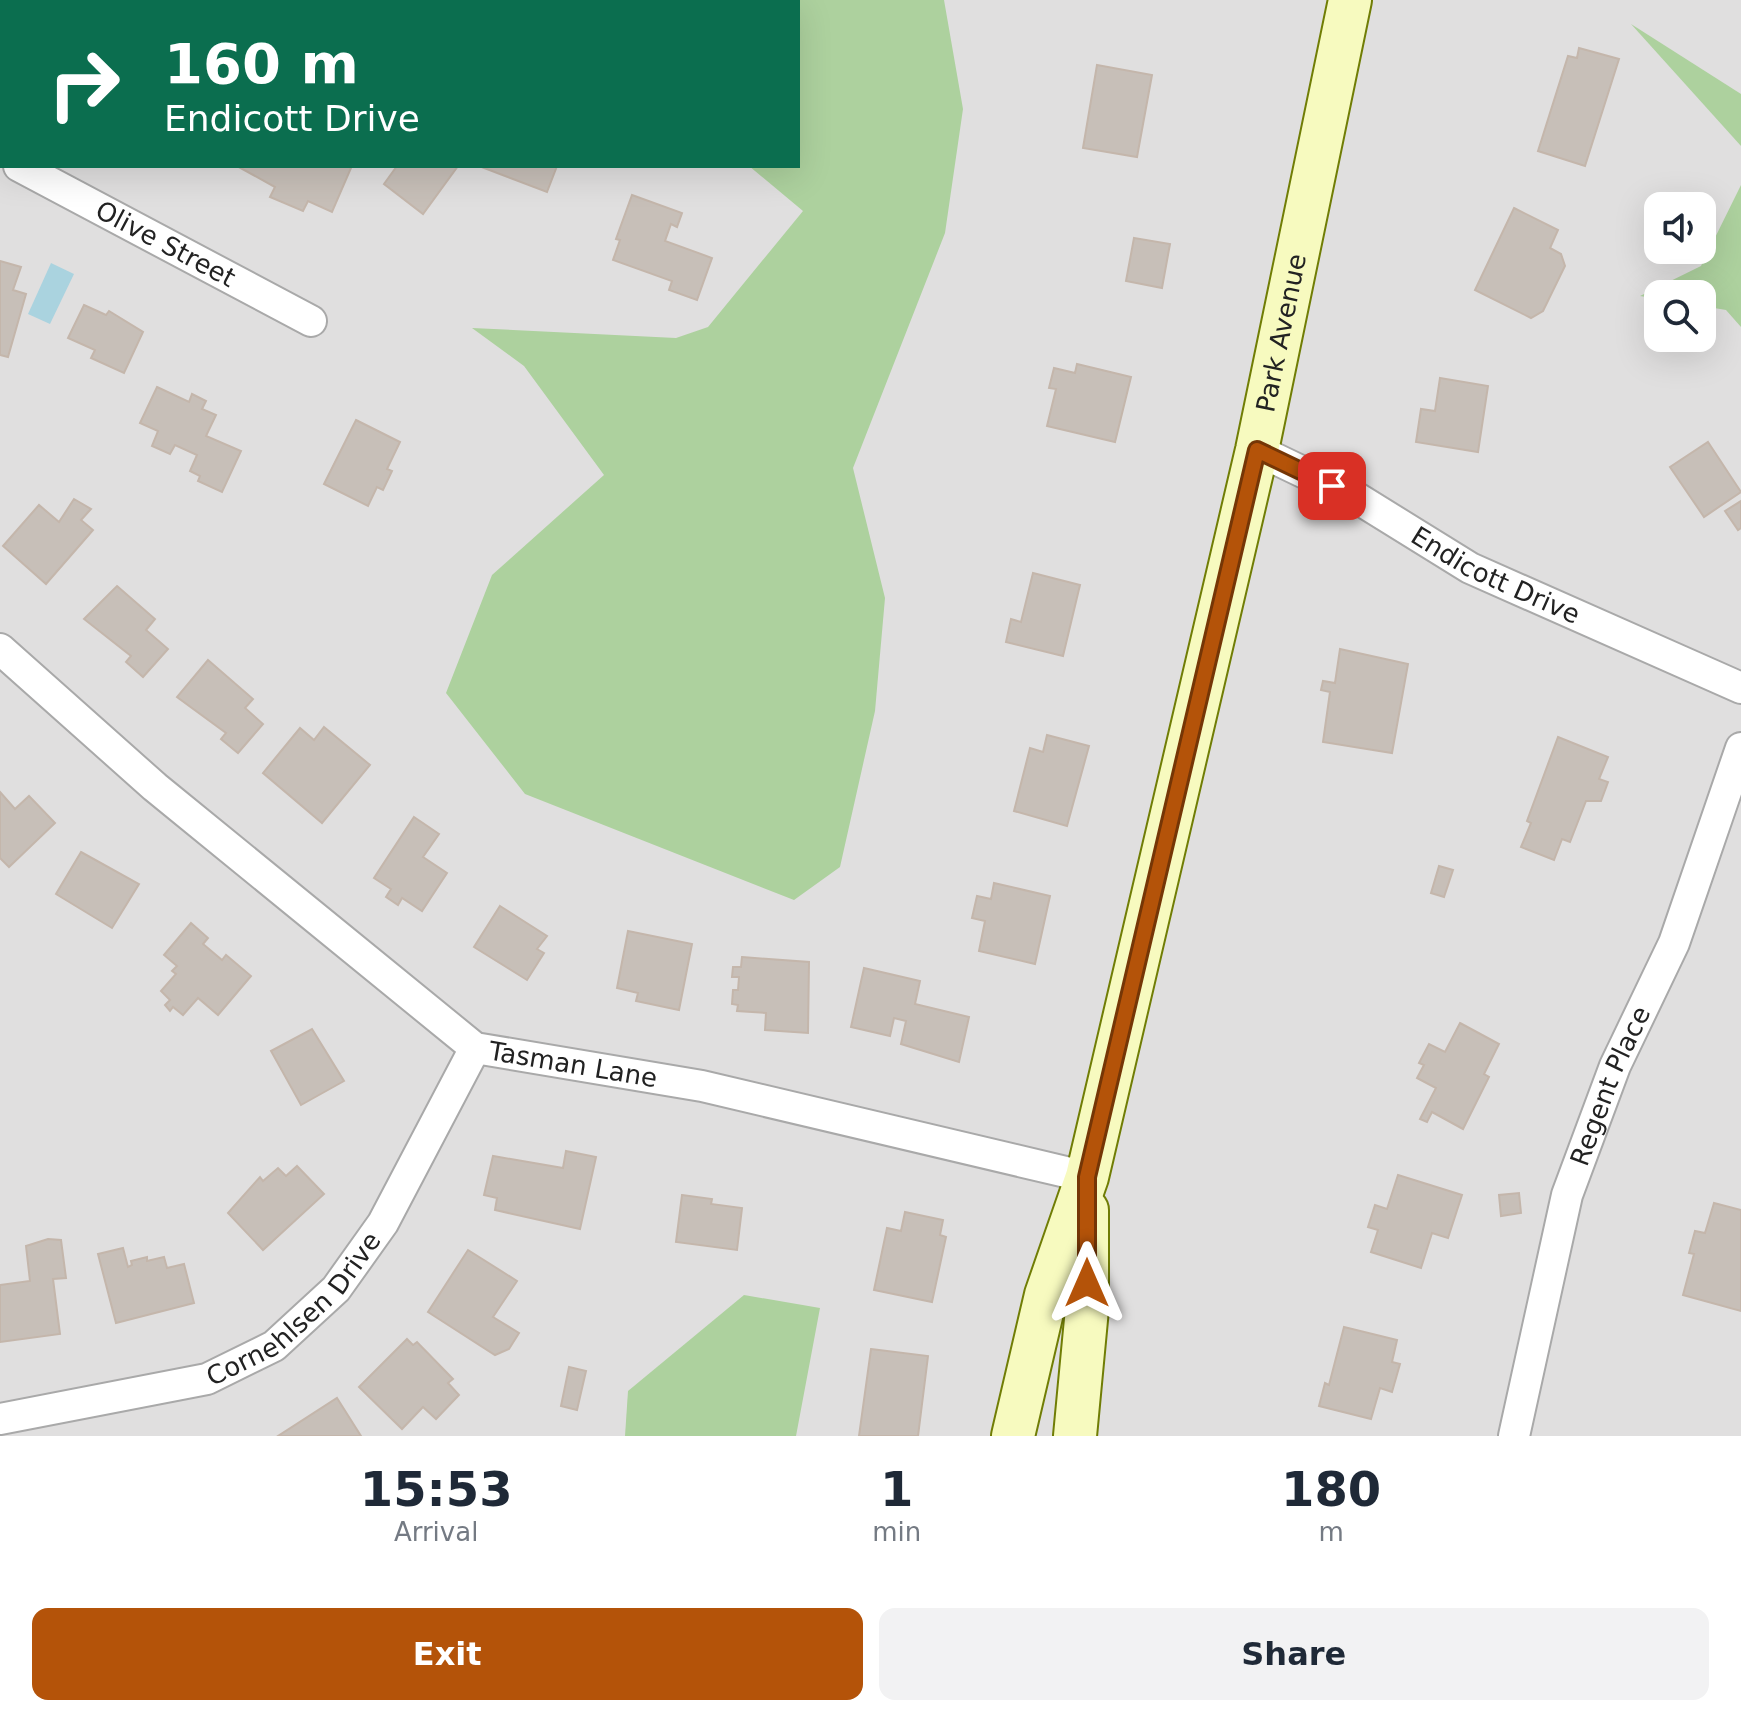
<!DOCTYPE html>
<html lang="en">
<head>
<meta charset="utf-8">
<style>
	:root { --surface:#fff; --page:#f2f2f3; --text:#1f2937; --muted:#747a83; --accent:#b45309 }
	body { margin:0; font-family:"DejaVu Sans",sans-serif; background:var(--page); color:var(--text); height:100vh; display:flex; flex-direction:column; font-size:30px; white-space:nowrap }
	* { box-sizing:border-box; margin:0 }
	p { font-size:26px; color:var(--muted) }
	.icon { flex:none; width:44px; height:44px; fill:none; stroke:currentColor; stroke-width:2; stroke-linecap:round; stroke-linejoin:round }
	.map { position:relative; height:1436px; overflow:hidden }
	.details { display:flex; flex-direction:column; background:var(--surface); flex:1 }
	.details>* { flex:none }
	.hud { position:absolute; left:0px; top:0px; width:800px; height:168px; box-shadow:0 8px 32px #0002; background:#0b6e4f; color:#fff; overflow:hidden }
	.buttons { position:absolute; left:1644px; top:192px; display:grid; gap:16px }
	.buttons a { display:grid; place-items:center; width:72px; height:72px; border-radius:16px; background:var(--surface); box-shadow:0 8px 32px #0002; font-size:40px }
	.pin { position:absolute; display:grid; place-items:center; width:68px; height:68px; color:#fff; margin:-34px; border-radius:16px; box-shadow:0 4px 12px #0006 }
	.me { position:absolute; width:88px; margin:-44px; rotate:0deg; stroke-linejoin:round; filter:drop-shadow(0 0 6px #0008) }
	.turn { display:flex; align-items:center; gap:28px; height:168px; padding:0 32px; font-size:36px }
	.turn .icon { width:104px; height:104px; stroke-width:2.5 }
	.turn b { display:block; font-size:56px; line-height:68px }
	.eta { display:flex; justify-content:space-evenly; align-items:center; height:136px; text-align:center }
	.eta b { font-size:48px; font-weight:700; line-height:56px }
	.primary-button { display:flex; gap:16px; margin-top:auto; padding:16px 32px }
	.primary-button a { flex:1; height:92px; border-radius:16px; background:var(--accent); color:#fff; font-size:32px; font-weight:700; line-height:92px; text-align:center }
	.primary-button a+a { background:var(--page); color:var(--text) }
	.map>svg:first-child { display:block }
	.residential { fill:#e0dfdf; fill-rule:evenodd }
	.forest { fill:#add19e }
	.water { fill:#aad3df }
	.building { fill:#c7bfb8; stroke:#c4b6ab; stroke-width:2 }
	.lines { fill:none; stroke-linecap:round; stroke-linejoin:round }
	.street-casing { stroke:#a9a9a9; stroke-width:34 }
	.secondary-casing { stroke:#707d05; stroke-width:46 }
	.street { stroke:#fff; stroke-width:30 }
	.secondary { stroke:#f7fabf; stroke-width:42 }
	.route-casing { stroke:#753606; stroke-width:20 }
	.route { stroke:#b45309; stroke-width:14 }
	.labels { text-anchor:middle; stroke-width:6; stroke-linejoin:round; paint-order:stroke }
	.street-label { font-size:26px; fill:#222; stroke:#fff }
</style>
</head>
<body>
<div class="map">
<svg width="1741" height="1436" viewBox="0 0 1741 1436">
	<rect width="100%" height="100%" fill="#f2efe9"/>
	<path class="residential" d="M0 0H1741V1436H0ZM2 2H798V166H2ZM1658 206H1702V250H1658ZM1658 294H1702V338H1658Z"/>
	<g class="forest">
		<polygon points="506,0 944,0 963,109 945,233 853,468 885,598 875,711 840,867 794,900 525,794 446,693 492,575 604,475 524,366 472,328 676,338 708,327 803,211 749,166 798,166 798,2"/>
		<polygon points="1631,24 1741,94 1741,146"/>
		<polygon points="1741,185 1741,327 1726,310 1702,306 1702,294 1658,294 1658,299 1640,296 1701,266"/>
		<polygon points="744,1295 820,1308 796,1436 625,1436 628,1391"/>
	</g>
	<polygon class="water" points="51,263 74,274 50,324 28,314"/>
	<g class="building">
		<polygon points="1579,48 1619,59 1585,166 1538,151 1568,56 1577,58"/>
		<polygon points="1097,65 1152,75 1137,157 1083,148"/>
		<polygon points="237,166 347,166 351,168 332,212 308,201 303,211 270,197 275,187"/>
		<polygon points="397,166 458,166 423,214 384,184"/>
		<polygon points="479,166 557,166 547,192"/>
		<polygon points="632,195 682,213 677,227 671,224 665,241 712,258 697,300 669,290 672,281 613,260 620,240 616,239"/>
		<polygon points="1514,208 1558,230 1550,248 1561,254 1565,266 1543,311 1531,318 1475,290"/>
		<polygon points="1134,238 1170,244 1162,288 1126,281"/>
		<polygon points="0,261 21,267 13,290 26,294 8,357 0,355"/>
		<polygon points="84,305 106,315 109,311 143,332 124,373 91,358 95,350 68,338"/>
		<polygon points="1077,364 1131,377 1115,442 1047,426 1056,389 1049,388 1054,368 1075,373"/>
		<polygon points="1440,378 1488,386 1478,452 1416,442 1421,409 1435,411"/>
		<polygon points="157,387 189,402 192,394 206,401 202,409 216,415 206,436 241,451 222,492 198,481 200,476 190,471 197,455 175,445 170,454 152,446 158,431 140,423"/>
		<polygon points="356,420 400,442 387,469 392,471 383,490 377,487 368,506 324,484"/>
		<polygon points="1708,442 1741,492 1704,517 1670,467"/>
		<polygon points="74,499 91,509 81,520 93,530 46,584 3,546 39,505 59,522"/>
		<polygon points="1741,501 1741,528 1738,530 1725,511"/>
		<polygon points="1033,573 1080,585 1063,656 1006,642 1011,619 1021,622"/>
		<polygon points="117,586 155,619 146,630 168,649 143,677 126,662 131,656 84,619"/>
		<polygon points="1340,649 1408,664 1392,753 1323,742 1330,692 1321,690 1323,681 1335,683"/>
		<polygon points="208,660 253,699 245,708 263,724 238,753 221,739 226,733 177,697"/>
		<polygon points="324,727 370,765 322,823 263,773 300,728 314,740"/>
		<polygon points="1047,735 1089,746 1067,826 1014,811 1030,748 1043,752"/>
		<polygon points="1558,737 1608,757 1599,779 1608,782 1601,801 1586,801 1570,842 1562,839 1554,860 1521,847 1531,823 1527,821"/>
		<polygon points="0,792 15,809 29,796 55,823 9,867 0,858"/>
		<polygon points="414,817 439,834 423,857 447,873 422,911 402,898 398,905 386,897 391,889 374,878"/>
		<polygon points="81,852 139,884 112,928 56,894"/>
		<polygon points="1439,866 1453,870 1444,897 1431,893"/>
		<polygon points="994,883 1050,896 1035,964 979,951 985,921 972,918 977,896 991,899"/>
		<polygon points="500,906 547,936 537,949 544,953 527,980 474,947"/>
		<polygon points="191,923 208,938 203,944 222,960 226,955 251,976 218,1015 198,998 183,1015 173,1007 170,1011 165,1005 170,1000 161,991 176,974 172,971 177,966 164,955"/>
		<polygon points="628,931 692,944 679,1010 636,1001 638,993 617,988"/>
		<polygon points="742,957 809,962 808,1033 765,1030 766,1013 737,1011 738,1005 732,1004 733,990 738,990 739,977 732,977 733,967 741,967"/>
		<polygon points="864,968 920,981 915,1004 969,1017 959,1062 901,1044 906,1021 894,1018 890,1036 851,1027"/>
		<polygon points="1460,1023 1499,1044 1484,1074 1489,1077 1463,1129 1432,1112 1427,1122 1420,1119 1436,1088 1417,1078 1424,1065 1419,1063 1429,1044 1445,1052"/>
		<polygon points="312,1029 344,1081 301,1105 271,1051"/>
		<polygon points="566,1151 596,1157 580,1229 495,1210 497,1198 484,1195 493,1156 563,1168"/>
		<polygon points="297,1166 324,1194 263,1250 228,1213 260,1177 263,1181 278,1168 286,1176"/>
		<polygon points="1398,1175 1462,1195 1448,1238 1432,1233 1421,1268 1371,1252 1378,1230 1368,1227 1375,1205 1387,1209"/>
		<polygon points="1519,1193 1521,1213 1501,1216 1499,1195"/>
		<polygon points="682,1195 712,1199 711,1204 742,1208 737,1250 676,1242"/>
		<polygon points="1714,1203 1741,1210 1741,1311 1683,1295 1694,1254 1689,1253 1695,1231 1705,1233"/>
		<polygon points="905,1212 943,1220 940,1235 946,1237 932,1302 874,1290 887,1228 901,1231"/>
		<polygon points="48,1239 61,1240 66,1278 53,1279 60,1334 0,1342 0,1285 30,1281 26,1246"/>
		<polygon points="123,1248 128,1267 132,1265 131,1261 147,1257 147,1261 164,1257 167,1268 184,1264 194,1303 116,1323 98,1254"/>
		<polygon points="468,1250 517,1281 493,1317 519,1333 509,1349 495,1355 428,1312"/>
		<polygon points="1344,1327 1397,1340 1392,1362 1400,1364 1392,1392 1380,1388 1371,1419 1319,1406 1325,1383 1329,1385"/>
		<polygon points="407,1339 413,1345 417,1342 453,1379 448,1383 459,1395 436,1419 423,1407 402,1429 359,1387"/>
		<polygon points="871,1349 928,1356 918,1436 859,1436"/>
		<polygon points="569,1367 586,1371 577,1410 561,1406"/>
		<polygon points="337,1398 361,1436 278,1436"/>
	</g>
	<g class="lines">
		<defs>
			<g id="street">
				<polyline points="0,21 2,17"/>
				<path id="s1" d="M19 166 311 321"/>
				<path id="s2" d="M1257 450 1357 498 1470 568 1741 688"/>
				<path id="s3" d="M0 649 155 787 475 1048 702 1086 1087 1177"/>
				<path id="s4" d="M0 1419 207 1379 274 1346 336 1289 383 1223 475 1048"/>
				<path id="s5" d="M1514 1436 1567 1195 1615 1066 1674 943 1741 748"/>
			</g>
			<g id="secondary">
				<path id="s6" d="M1013 1436 1046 1295 1087 1177 1257 450 1350 0"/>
				<polyline points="1075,1436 1087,1309 1087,1210"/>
			</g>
		</defs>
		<use href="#street" class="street-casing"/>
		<use href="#secondary" class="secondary-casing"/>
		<use href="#street" class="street"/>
		<use href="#secondary" class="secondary"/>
	</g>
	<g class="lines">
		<defs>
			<polyline id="route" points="1087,1283 1087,1177 1257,450 1332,486"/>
		</defs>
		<use href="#route" class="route-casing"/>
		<use href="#route" class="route"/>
	</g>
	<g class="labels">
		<g class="street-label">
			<text dy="9" stroke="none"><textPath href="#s1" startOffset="166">Olive Street</textPath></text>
			<text dy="9" stroke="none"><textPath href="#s6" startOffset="1136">Park Avenue</textPath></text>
			<text dy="9" stroke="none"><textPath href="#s2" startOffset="270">Endicott Drive</textPath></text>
			<text dy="9" stroke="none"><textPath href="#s3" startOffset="720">Tasman Lane</textPath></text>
			<text dy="9" stroke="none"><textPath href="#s5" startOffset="364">Regent Place</textPath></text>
			<text dy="9" stroke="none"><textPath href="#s4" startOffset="324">Cornehlsen Drive</textPath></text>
		</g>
	</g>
</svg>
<div class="buttons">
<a><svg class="icon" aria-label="sound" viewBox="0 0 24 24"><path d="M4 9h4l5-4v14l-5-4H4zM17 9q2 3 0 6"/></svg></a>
<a><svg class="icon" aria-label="search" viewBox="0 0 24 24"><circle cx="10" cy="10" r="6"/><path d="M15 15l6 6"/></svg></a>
</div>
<div class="pin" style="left:1332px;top:486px;background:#d93025"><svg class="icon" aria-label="arrive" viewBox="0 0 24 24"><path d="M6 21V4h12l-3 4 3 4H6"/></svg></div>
<svg class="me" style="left:1087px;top:1283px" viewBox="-20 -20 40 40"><path d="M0-17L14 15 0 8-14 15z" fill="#b45309" stroke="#fff" stroke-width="4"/></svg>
<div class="hud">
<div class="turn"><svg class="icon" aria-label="right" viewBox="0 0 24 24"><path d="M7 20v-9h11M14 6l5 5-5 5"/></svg><div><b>160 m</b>Endicott Drive</div></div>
</div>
</div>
<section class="details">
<div class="eta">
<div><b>15:53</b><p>Arrival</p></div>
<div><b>1</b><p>min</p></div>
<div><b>180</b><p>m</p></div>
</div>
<div class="primary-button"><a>Exit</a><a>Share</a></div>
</section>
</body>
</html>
